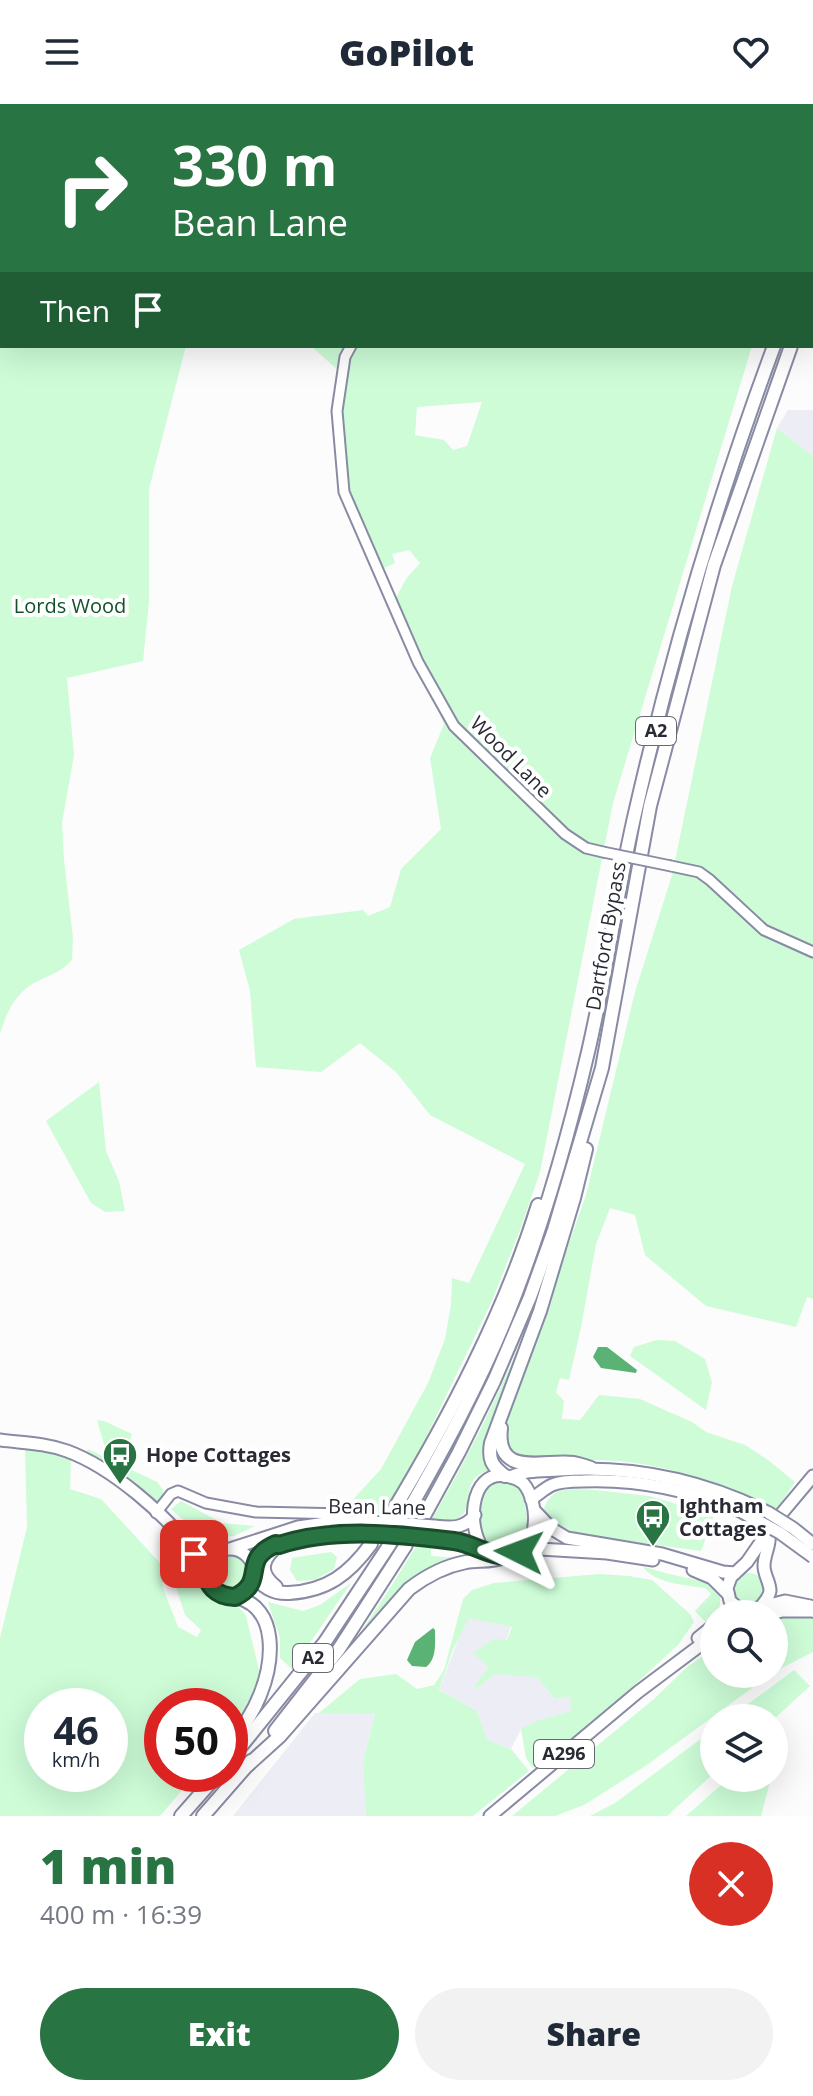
<!DOCTYPE html>
<html lang="en">
<head>
<meta charset="utf-8">
<style>
	:root { --surface:#fff; --page:#f2f2f3; --text:#1f2937; --muted:#747a83; --accent:#287442 }
	body { margin:0; font-family:"Open Sans",sans-serif; background:var(--page); color:var(--text); height:100vh; display:flex; flex-direction:column; font-size:30px; white-space:nowrap }
	* { box-sizing:border-box; margin:0 }
	p { font-size:26px; color:var(--muted) }
	.icon { flex:none; width:44px; height:44px; fill:none; stroke:currentColor; stroke-width:2; stroke-linecap:round; stroke-linejoin:round }
	.map { position:relative; height:1712px; overflow:hidden }
	.sheet { display:flex; flex-direction:column; background:var(--surface); flex:1 }
	.sheet>* { flex:none }
	.hud { position:absolute; left:0px; top:0px; width:814px; height:244px; box-shadow:0 8px 32px #0002; background:#287442; color:#fff; overflow:hidden }
	.buttons { position:absolute; left:700px; top:1496px; display:grid; gap:16px }
	.buttons a { display:grid; place-items:center; width:88px; height:88px; border-radius:50%; background:var(--surface); box-shadow:0 8px 32px #0002; font-size:40px }
	.speed { position:absolute; left:24px; top:1584px; display:flex; gap:16px; font-size:40px; font-weight:700; text-align:center }
	.speed>* { display:grid; place-content:center; width:104px; height:104px; border-radius:50%; background:var(--surface); box-shadow:0 8px 32px #0002; line-height:1 }
	.speed small { font-size:20px; font-weight:400 }
	.speed .limit { border:12px solid #d22; background:#fff; color:#111 }
	.pin { position:absolute; display:grid; place-items:center; width:68px; height:68px; color:#fff; margin:-34px; border-radius:16px; box-shadow:0 4px 12px #0006 }
	.me { position:absolute; width:88px; margin:-44px; rotate:273deg; stroke-linejoin:round; filter:drop-shadow(0 0 6px #0008) }
	.turn { display:flex; align-items:center; gap:28px; height:168px; padding:0 40px; font-size:36px }
	.turn .icon { width:104px; height:104px; stroke-width:2.5 }
	.turn b { display:block; font-size:56px; line-height:68px }
	.then { display:flex; align-items:center; height:76px; padding:0 40px; background:#0003; gap:16px; font-size:30px }
	.round { display:grid; place-items:center; flex:none; width:84px; height:84px; border-radius:42px; background:var(--page) }
	.headline { display:flex; align-items:center; justify-content:space-between; height:136px; padding:0 40px }
	h1 { font-size:48px; font-weight:800; line-height:60px; color:var(--accent) }
	.primary-button { display:flex; gap:16px; margin-top:auto; padding:16px 40px }
	.primary-button a { flex:1; height:92px; border-radius:48px; background:var(--accent); color:#fff; font-size:32px; font-weight:800; line-height:92px; text-align:center }
	.primary-button a+a { background:var(--page); color:var(--text) }
	header { display:flex; justify-content:space-between; align-items:center; height:104px; padding:0 40px; background:var(--surface); font-size:36px; font-weight:800 }
	.map>svg:first-child { display:block }
	.built { fill:#edeef5 }
	.green { fill:#cdfcd7; fill-rule:evenodd }
	.water { fill:#5bb275 }
	.lines { fill:none; stroke-linecap:round; stroke-linejoin:round }
	.minor-casing { stroke:#888ba3; stroke-width:13 }
	.major-casing { stroke:#888ba3; stroke-width:15 }
	.highway-casing { stroke:#888ba3; stroke-width:16 }
	.minor { stroke:#fff; stroke-width:9 }
	.major { stroke:#fff; stroke-width:11 }
	.highway { stroke:#fff; stroke-width:12 }
	.minor-bridge-casing { stroke:#888ba3; stroke-width:13; stroke-linecap:butt }
	.major-bridge-casing { stroke:#888ba3; stroke-width:15; stroke-linecap:butt }
	.minor-bridge { stroke:#fff; stroke-width:9 }
	.major-bridge { stroke:#fff; stroke-width:11 }
	.route-casing { stroke:#1a4b2b; stroke-width:20 }
	.route { stroke:#287442; stroke-width:14 }
	.labels { text-anchor:middle; stroke-width:8; stroke-linejoin:round; paint-order:stroke }
	.shield { fill:#fff; stroke:#686a71; stroke-width:2 }
	.shield-label { font-size:18px; font-weight:bold; fill:#282a34 }
	.park-label { font-size:20px; fill:#105129; stroke:#fff }
	.street-label { font-size:20px; fill:#282a34; stroke:#fff }
	.poi-label { font-size:20px; font-weight:bold; fill:#282a34; stroke:#fff; text-anchor:start }
</style>
</head>
<body>
<header><svg class="icon" aria-label="menu" viewBox="0 0 24 24"><path d="M4 6h16M4 12h16M4 18h16"/></svg>GoPilot<svg class="icon" aria-label="heart" viewBox="0 0 24 24"><path d="M12 20l-8-8c-3-5 5-10 8-4 3-6 11-1 8 4z"/></svg></header>
<div class="map">
<svg width="813" height="1712" viewBox="0 0 813 1712">
	<rect width="100%" height="100%" fill="#fcfcfc"/>
	<g class="built">
		<polygon points="788,306 813,306 813,352 777,324"/>
		<polygon points="467,1512 511,1522 501,1551 537,1573 555,1595 570,1592 574,1606 521,1625 511,1645 487,1637 477,1607 439,1586"/>
		<polygon points="315,1609 375,1609 363,1658 366,1712 233,1712"/>
	</g>
	<g class="green">
		<polygon points="53,0 813,0 813,83 812,86 812,2 50,2"/>
		<path d="M2 34V242H186L149 385V497L143 557 67 574 74 651 62 719 64 756 73 834 72 856C63 866 53 870 40 876 17 886 7 906 0 930V35Z"/>
		<path d="M311 242H752L613 699 540 1068 520 1126 492 1197 400 1387 384 1412 358 1403 353 1408H348L347 1402 381 1365 428 1279 445 1235 451 1201 452 1174 469 1179 525 1060 430 1011 396 968 360 939 321 968 256 963 250 887 239 846 294 815 363 806 368 812 390 803 401 765 441 725 430 654 444 620 391 503 406 475 420 459 409 446 392 450 395 459 382 465 350 391 341 319 340 268ZM482 298 467 342 453 346 444 336 415 331 417 303Z"/>
		<path d="M777 324 813 352V1195L807 1193 796 1223 706 1202 645 1151 635 1111 610 1104 596 1140 581 1223 569 1276 560 1274 556 1288 564 1297 562 1315 580 1316 599 1291 640 1295 692 1318 706 1328 745 1341 768 1356 795 1378 776 1406C768 1401 763 1401 756 1397 703 1372 650 1356 592 1356 571 1355 514 1365 506 1340 498 1315 535 1235 545 1207L551 1199 558 1170 586 1091 635 888 672 771 732 482Z"/>
		<polygon points="99,978 106,1047 119,1077 125,1107 105,1108 91,1099 46,1017"/>
		<path d="M528 1221H530L490 1366C450 1376 488 1420 439 1416L431 1443V1452L460 1454 393 1494 331 1570C411 1461 476 1345 528 1221Z"/>
		<polygon points="657,1236 675,1237 705,1255 712,1278 706,1306 630,1252 634,1243"/>
		<polygon points="97,1316 104,1317 132,1330 123,1355 106,1347"/>
		<path d="M25 1343 71 1354 70 1385 101 1395 161 1460 163 1484 178 1523 197 1533 201 1526 185 1511 172 1471 188 1466 197 1469C199 1479 206 1493 216 1498 229 1505 236 1496 246 1512L259 1566C256 1588 242 1608 230 1627V1602H162V1670H196L160 1712H0V1534L27 1423ZM42 1602H110V1670H42Z"/>
		<polygon points="88,1345 157,1378 163,1386 163,1392 158,1397 151,1395 86,1351"/>
		<path d="M501 1376C507 1378 513 1378 518 1383 525 1391 529 1420 526 1431 521 1447 497 1453 486 1439 478 1427 477 1397 485 1385 489 1379 494 1378 501 1376Z"/>
		<path d="M595 1386 649 1392 714 1411 701 1447 577 1430 548 1415 544 1405C552 1380 573 1386 595 1386Z"/>
		<polygon points="181,1397 222,1419 255,1422 234,1432 204,1434 171,1405"/>
		<polygon points="331,1448 337,1453 334,1465 314,1476 297,1477 290,1466 292,1454"/>
		<circle cx="231" cy="1468" r="18"/>
		<path d="M643 1463C653 1465 664 1469 674 1471 695 1476 732 1479 717 1510H714V1514L707 1520 695 1507 711 1490 705 1484C686 1481 656 1480 643 1463Z"/>
		<circle cx="749" cy="1485" r="16"/>
		<path d="M599 1470 629 1472 652 1476 690 1510 694 1518 678 1541 570 1640 539 1665 532 1663 526 1654 521 1625C537 1615 553 1613 571 1607L570 1592 555 1595 537 1573 494 1570 479 1583H474L489 1563 473 1549 494 1535 507 1536 512 1523 469 1514 453 1545 439 1586 477 1607 487 1636 511 1645 529 1667 473 1712H366L363 1658 375 1610 319 1609 360 1575 396 1570 417 1585 434 1581 444 1566 463 1495 472 1486 494 1479Z"/>
		<polygon points="351,1479 292,1565 280,1554 280,1534 268,1498 303,1507 320,1501"/>
		<polygon points="783,1512 813,1514 813,1548 774,1568 774,1514"/>
		<polygon points="714,1544 714,1570 771,1570 644,1663 584,1701 555,1712 512,1712 654,1595 687,1563"/>
		<polygon points="794,1566 810,1582 774,1615 729,1614"/>
		<polygon points="714,1625 714,1669 667,1712 590,1712 615,1699"/>
		<polygon points="729,1674 771,1674 761,1712 686,1712"/>
	</g>
	<g class="water">
		<polygon points="598,1243 607,1243 637,1266 636,1269 601,1264 593,1253"/>
		<path d="M433 1524 435 1526C435 1539 437 1555 426 1563L412 1562 407 1556 415 1538Z"/>
	</g>
	<g class="lines">
		<defs>
			<g id="minor">
				<polyline points="444,2 445,0"/>
				<polyline points="351,242 345,253 337,307 344,388 418,558 454,622 565,730 586,744 603,748"/>
				<polyline points="671,762 699,768 710,776 764,826 813,848"/>
				<polyline points="156,1409 171,1390 178,1387 206,1399 256,1408 346,1410"/>
			</g>
			<g id="major">
				<path d="M0 1336C23 1339 45 1339 67 1347 111 1363 169 1412 195 1451 200 1460 204 1470 209 1479"/>
				<path d="M510 1373C525 1366 543 1367 559 1366 632 1361 703 1376 769 1409"/>
				<path d="M531 1395C538 1391 545 1384 552 1381 561 1377 573 1377 583 1377 636 1375 689 1386 738 1406"/>
				<polyline points="535,1407 552,1425 567,1434 662,1450 723,1468 735,1469"/>
				<polyline points="782,1409 813,1372"/>
				<path d="M434 1422C451 1424 464 1425 475 1411"/>
				<polyline points="769,1430 765,1432 747,1458 731,1473 727,1484 730,1497 738,1504 746,1507 785,1497 810,1502 813,1507"/>
				<polyline points="186,1434 203,1444 222,1446"/>
				<path d="M443 1436C451 1437 459 1437 467 1440 487 1446 507 1462 525 1443 531 1437 534 1429 534 1421 536 1408 532 1389 523 1379 518 1375 512 1373 506 1372 468 1365 466 1429 486 1448"/>
				<polyline points="233,1444 298,1423 333,1418 357,1418"/>
				<polyline points="523,1444 607,1449 653,1456"/>
				<circle cx="230" cy="1469" r="24"/>
				<path d="M253 1464C256 1451 265 1445 276 1440L279 1441 317 1432 346 1431"/>
				<polyline points="693,1466 712,1474 728,1490"/>
				<path d="M760 1504C764 1498 769 1494 770 1487 770 1478 764 1471 764 1462 764 1450 771 1441 769 1430"/>
				<polyline points="771,1510 782,1507 812,1507"/>
				<polyline points="698,1534 714,1521"/>
				<polyline points="490,1712 638,1588 714,1531"/>
			</g>
			<g id="highway">
				<polyline points="812,147 813,144"/>
				<polyline points="812,187 813,185"/>
				<path d="M501 1324C495 1375 545 1355 573 1359 579 1360 585 1362 591 1364"/>
				<path d="M505 1372C492 1362 488 1356 491 1339L540 1207 574 1094 586 1045"/>
				<path d="M390 1412C449 1314 504 1210 538 1101"/>
				<path d="M405 1413C442 1348 478 1283 506 1214 541 1128 567 1038 588 948 607 867 617 785 636 705 672 548 718 393 774 242"/>
				<polyline points="423,1414 459,1348 494,1277 530,1193 554,1126 602,964 650,702 714,461 791,242"/>
				<path d="M254 1469C260 1483 275 1490 289 1489 327 1487 349 1470 371 1440"/>
				<path d="M276 1483C257 1468 262 1454 279 1441"/>
				<polyline points="275,1627 339,1545 406,1441"/>
				<path d="M230 1640C242 1625 253 1609 260 1591 273 1559 280 1503 235 1493"/>
				<polyline points="230,1656 325,1538 390,1440"/>
				<path d="M248 1661 280 1632 409 1485C426 1472 445 1462 466 1458 479 1456 492 1458 504 1453"/>
				<polyline points="181,1712 218,1670"/>
				<polyline points="203,1712 251,1657"/>
			</g>
		</defs>
		<use href="#minor" class="minor-casing"/>
		<use href="#major" class="major-casing"/>
		<use href="#highway" class="highway-casing"/>
		<use href="#minor" class="minor"/>
		<use href="#major" class="major"/>
		<use href="#highway" class="highway"/>
		<defs>
			<polyline id="minor-bridge" points="603,748 671,762"/>
			<g id="major-bridge">
				<polyline points="738,1406 780,1429 813,1453"/>
				<polyline points="769,1409 793,1424 813,1440"/>
				<polyline points="357,1418 396,1419 434,1422"/>
				<polyline points="346,1431 405,1432 443,1436"/>
			</g>
		</defs>
		<use href="#minor-bridge" class="minor-bridge-casing"/>
		<use href="#major-bridge" class="major-bridge-casing"/>
		<use href="#minor-bridge" class="minor-bridge"/>
		<use href="#major-bridge" class="major-bridge"/>
	</g>
	<g class="lines">
		<defs>
			<path id="route" d="M194 1450C207 1470 206 1492 235 1493 268 1477 239 1456 276 1440L279 1441C334 1423 397 1430 454 1437 477 1440 496 1459 519 1448"/>
		</defs>
		<use href="#route" class="route-casing"/>
		<use href="#route" class="route"/>
	</g>
	<defs>
		<symbol id="bus-pin" viewBox="-11 -11 22 30"><path d="M0 17L-7.5 6A9.5 9.5 0 1 1 7.5 6Z" fill="#287442" stroke="#fff"/><path d="M-5-6H5V4H4V6H2V4H-2V6H-4V4H-5ZM-3.5-4V0h7V-4ZM-3.5 1.2v1.5H-2V1.2ZM2 1.2v1.5H3.5V1.2Z" fill="#fff"/></symbol>
	</defs>
	<g fill-rule="evenodd">
		<use href="#bus-pin" x="100" y="1331" width="40" height="54"/>
		<use href="#bus-pin" x="633" y="1393" width="40" height="54"/>
	</g>
	<g class="labels">
		<g class="shield">
			<rect x="636" y="613" width="40" height="28" rx="6"/>
			<rect x="293" y="1540" width="40" height="28" rx="6"/>
			<rect x="534" y="1636" width="60" height="28" rx="6"/>
		</g>
		<g class="shield-label">
			<text x="656" y="633">A2</text>
			<text x="313" y="1560">A2</text>
			<text x="564" y="1656">A296</text>
		</g>
		<g class="park-label">
			<text x="70" y="509">Lords Wood</text>
		</g>
		<g class="street-label">
			<text transform="translate(511 653) rotate(45)" y="7">Wood Lane</text>
			<text transform="translate(606 832) rotate(-80)" y="7">Dartford Bypass</text>
			<text transform="translate(377 1403) rotate(1)" y="7">Bean Lane</text>
		</g>
		<g class="poi-label">
			<text x="146" y="1358">Hope Cottages</text>
			<text x="679" y="1409">Ightham<tspan x="679" dy="23">Cottages</tspan></text>
		</g>
	</g>
</svg>
<div class="buttons">
<a><svg class="icon" aria-label="search" viewBox="0 0 24 24"><circle cx="10" cy="10" r="6"/><path d="M15 15l6 6"/></svg></a>
<a><svg class="icon" aria-label="layers" viewBox="0 0 24 24"><path d="M12 4l9 5-9 5-9-5zM3 14l9 5 9-5"/></svg></a>
</div>
<div class="speed"><div>46<small>km/h</small></div><div class="limit">50</div></div>
<div class="pin" style="left:194px;top:1450px;background:#d93025"><svg class="icon" aria-label="arrive" viewBox="0 0 24 24"><path d="M6 21V4h12l-3 4 3 4H6"/></svg></div>
<svg class="me" style="left:519px;top:1448px" viewBox="-20 -20 40 40"><path d="M0-17L14 15 0 8-14 15z" fill="#287442" stroke="#fff" stroke-width="4"/></svg>
<div class="hud">
<div class="turn"><svg class="icon" aria-label="right" viewBox="0 0 24 24"><path d="M7 20v-9h11M14 6l5 5-5 5"/></svg><div><b>330 m</b>Bean Lane</div></div>
<div class="then">Then<svg class="icon" aria-label="arrive" viewBox="0 0 24 24"><path d="M6 21V4h12l-3 4 3 4H6"/></svg></div>
</div>
</div>
<section class="sheet">
<div class="headline"><div><h1>1 min</h1><p>400 m · 16:39</p></div><a class="round" style="background:#d93025;color:#fff"><svg class="icon" aria-label="close" viewBox="0 0 24 24"><path d="M6 6l12 12M18 6L6 18"/></svg></a></div>
<div class="primary-button"><a>Exit</a><a>Share</a></div>
</section>
</body>
</html>
